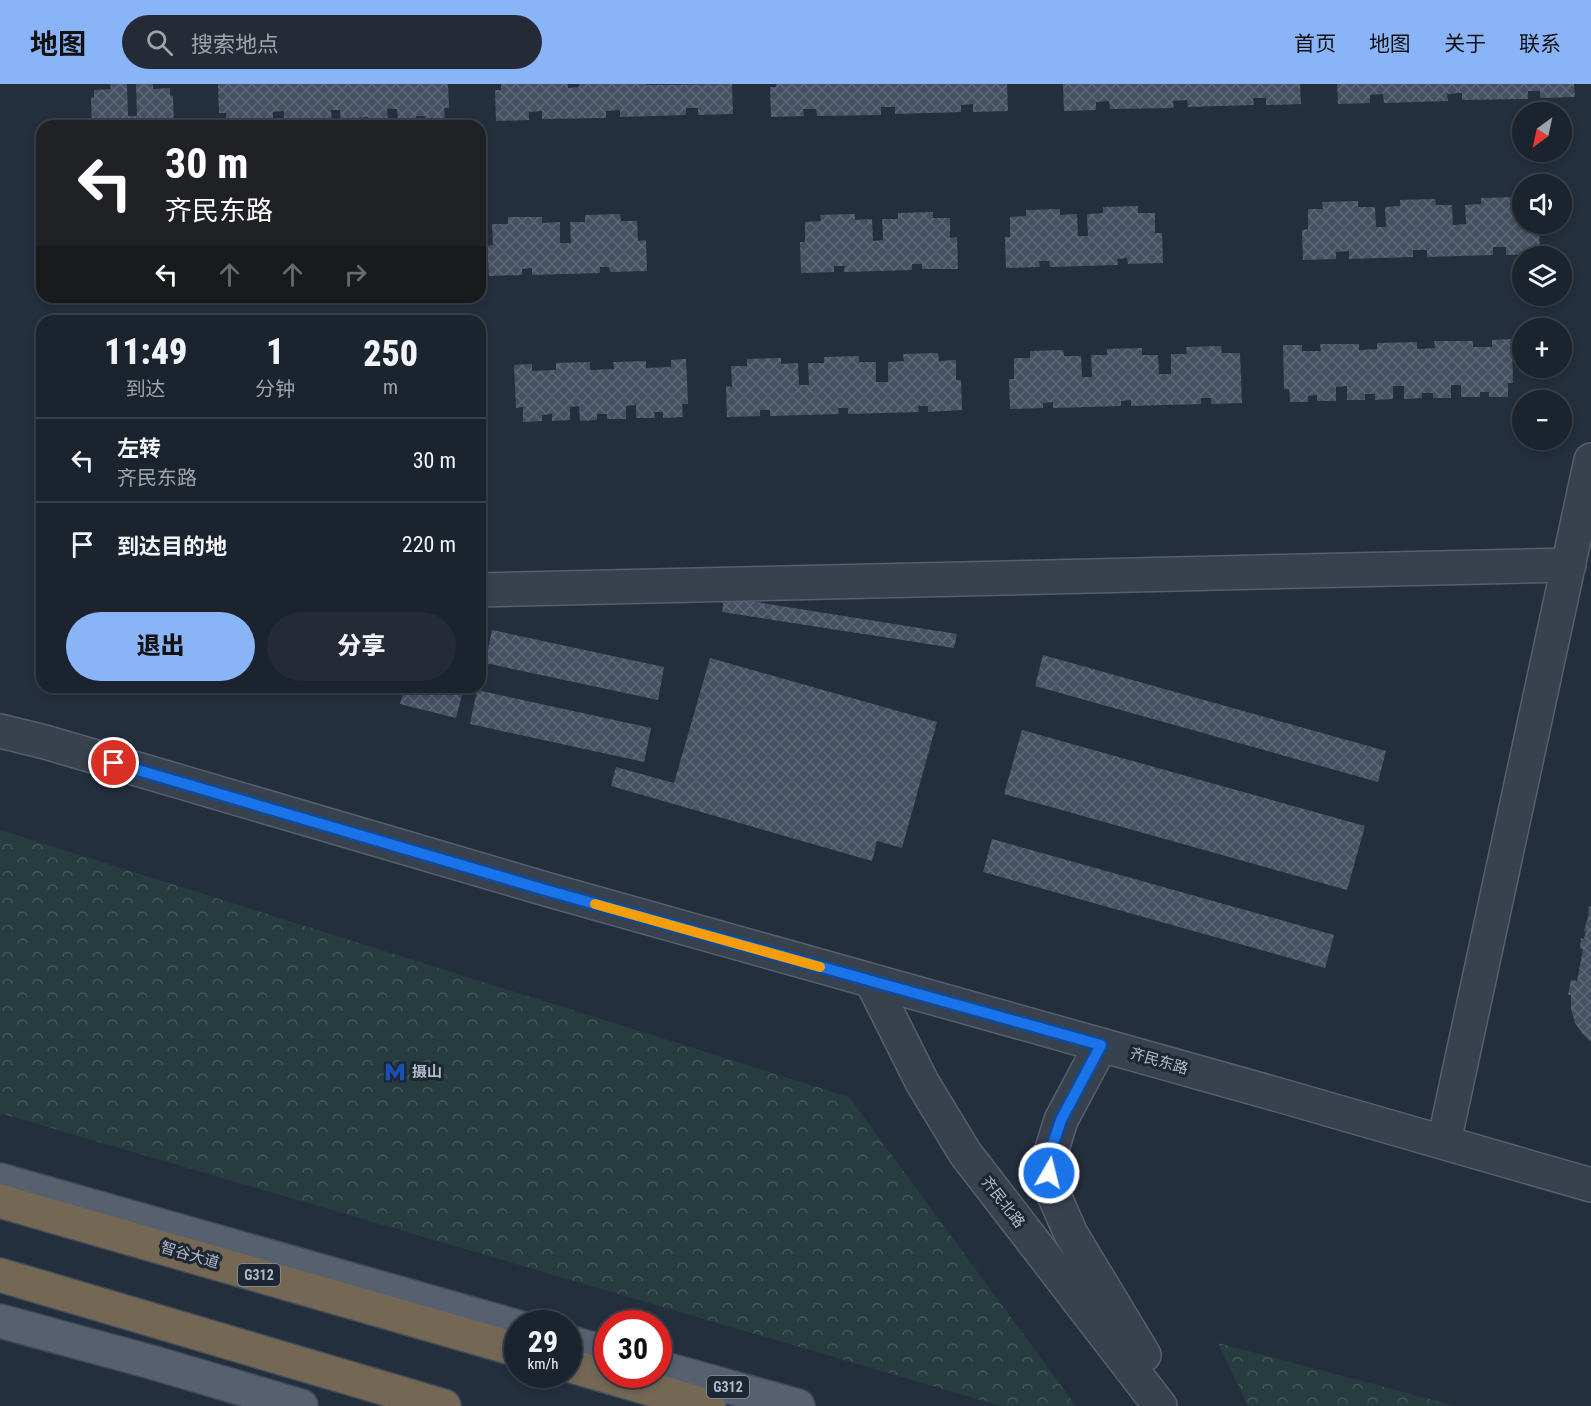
<!DOCTYPE html>
<html lang="zh">
<head>
<meta charset="utf-8">
<style>
	:root { --surface:#1b232e; --page:#242b36; --text:#f1f3f6; --muted:#a0a4aa; --line:#39404a; --accent:#8ab4f8 }
	body { margin:0; font-family:"Roboto Condensed","Noto Sans SC",sans-serif; background:var(--page); color:var(--text); height:100vh; display:flex; flex-direction:column; font-size:22px; white-space:nowrap }
	* { box-sizing:border-box; margin:0 }
	p { font-size:20px; color:var(--muted) }
	.icon { flex:none; width:33px; height:33px; fill:none; stroke:currentColor; stroke-width:2; stroke-linecap:round; stroke-linejoin:round }
	.map { position:relative; flex:1; overflow:hidden }
	.drawer { position:absolute; left:36px; top:231px; width:450px; height:378px; display:flex; flex-direction:column; background:var(--surface); border-radius:18px; box-shadow:0 3px 9px #0003,0 0 0 2px var(--line) }
	.drawer>* { flex:none }
	.hud { position:absolute; left:36px; top:36px; width:450px; height:183px; border-radius:18px; box-shadow:0 3px 9px #0003,0 0 0 2px var(--line); background:#202124; color:#fff; overflow:hidden }
	.needle { width:39px; rotate:213deg }
	.fabs { position:absolute; left:1512px; top:18px; display:grid; gap:12px }
	.fabs a { display:grid; place-items:center; width:60px; height:60px; border-radius:50%; background:var(--surface); box-shadow:0 3px 9px #0003,0 0 0 2px var(--line); font-size:30px }
	.speed { position:absolute; left:504px; top:1226px; display:flex; gap:12px; font-size:30px; font-weight:700; text-align:center }
	.speed>* { display:grid; place-content:center; width:78px; height:78px; border-radius:50%; background:var(--surface); box-shadow:0 3px 9px #0003,0 0 0 2px var(--line); line-height:1 }
	.speed small { font-size:15px; font-weight:400 }
	.speed .limit { border:9px solid #d22; background:#fff; color:#111 }
	.pin { position:absolute; display:grid; place-items:center; width:51px; height:51px; color:#fff; margin:-26px; border:3px solid #fff; border-radius:50%; box-shadow:0 2px 6px #0007 }
	.me { position:absolute; width:66px; margin:-33px; rotate:8deg; stroke-linejoin:round; filter:drop-shadow(0 0 4px #0008) }
	.turn { display:flex; align-items:center; gap:21px; height:126px; padding:0 30px; font-size:27px }
	.turn .icon { width:78px; height:78px; stroke-width:2.5 }
	.turn b { display:block; font-size:42px; line-height:51px }
	.lanes { display:flex; align-items:center; height:57px; padding:0 30px; background:#0003; justify-content:center; gap:30px; direction:ltr }
	.lanes .off { opacity:.35 }
	.eta { display:flex; justify-content:space-evenly; align-items:center; height:102px; text-align:center }
	.eta b { font-size:36px; font-weight:800; line-height:42px }
	.primary-button { display:flex; gap:12px; margin-top:auto; padding:12px 30px }
	.primary-button a { flex:1; height:69px; border-radius:36px; background:var(--accent); color:#111; font-size:24px; font-weight:800; line-height:69px; text-align:center }
	.primary-button a+a { background:var(--page); color:var(--text) }
	ul { padding:0; list-style:none }
	li { display:flex; align-items:center; gap:18px; height:84px; padding:0 30px; border-top:2px solid var(--line) }
	li div { flex:1 }
	li b { display:block; font-size:22px }
	li em { font-style:normal }
	header { display:flex; align-items:center; gap:36px; box-sizing:border-box; height:84px; padding:0 30px; background:var(--accent); color:#111 }
	header strong { font-size:28px }
	nav { display:flex; gap:33px; margin-inline-start:auto; font-size:21px }
	.search { width:420px; height:54px; background:var(--page); display:flex; align-items:center; gap:15px; box-sizing:border-box; padding:0 21px; border-radius:33px; color:var(--muted); font-size:22px }
	.map>svg:first-child { display:block }
	.forest { fill:url(#forest-crowns) }
	.building { fill:url(#building-cross-hatch) }
	.lines { fill:none; stroke-linecap:round; stroke-linejoin:round }
	.minor-casing { stroke:#565f6c; stroke-width:36 }
	.major-casing { stroke:#414a57; stroke-width:36 }
	.highway-casing { stroke:#434c59; stroke-width:36 }
	.minor { stroke:#38414e; stroke-width:33 }
	.major { stroke:#56606e; stroke-width:33 }
	.highway { stroke:#746855; stroke-width:33 }
	.route-casing { stroke:#114b97; stroke-width:15 }
	.route { stroke:#1a73e8; stroke-width:10 }
	.slow { stroke:#f59e0b; stroke-width:10 }
	.labels { text-anchor:middle; stroke-width:6; stroke-linejoin:round; paint-order:stroke }
	.shield { fill:#1d2633; stroke:#878f9c; stroke-width:1.5 }
	.shield-label { font-size:14px; font-weight:bold; fill:#b4bcc9 }
	.street-label { font-size:15px; fill:#b4bcc9; stroke:#1d2633 }
	.poi-label { font-size:15px; font-weight:bold; fill:#b4bcc9; stroke:#1d2633; text-anchor:start }
</style>
</head>
<body>
<header>
<strong>地图</strong>
<div class="search"><svg class="icon" aria-label="search" viewBox="0 0 24 24"><circle cx="10" cy="10" r="6"/><path d="M15 15l6 6"/></svg>搜索地点</div>
<nav><a>首页</a><a>地图</a><a>关于</a><a>联系</a></nav>
</header>
<div class="map">
<svg width="1591" height="1322" viewBox="0 0 1591 1322">
	<defs>
		<pattern id="forest-crowns" width="20" height="18" patternUnits="userSpaceOnUse" patternTransform="scale(1.5)"><rect width="20" height="18" fill="#263c3f"/><path d="M2 6a3 3 0 1 1 6 0M12 15a3 3 0 1 1 6 0" fill="none" stroke="#435659"/></pattern>
		<pattern id="building-cross-hatch" width="8" height="8" patternUnits="userSpaceOnUse" patternTransform="scale(1.5)"><rect width="8" height="8" fill="#455162"/><path d="M0 0l8 8M0 8l8-8" fill="none" stroke="#5d6877"/></pattern>
	</defs>
	<rect width="100%" height="100%" fill="#242f3e"/>
	<g class="forest">
		<polygon points="0,746 849,1013 1076,1322 1001,1322 0,1029"/>
		<polygon points="1218,1259 1456,1322 1248,1322"/>
	</g>
	<g class="building">
		<polygon points="110,0 127,0 128,32 137,32 136,0 153,0 153,5 170,4 170,11 173,12 174,39 171,39 171,42 92,42 91,13 94,14 94,6 111,5"/>
		<polygon points="218,0 448,0 449,24 444,24 445,37 425,38 425,32 416,32 416,38 398,38 397,25 387,25 388,39 369,39 368,33 358,34 358,40 341,40 340,26 331,26 332,40 313,41 313,34 303,35 303,41 284,42 284,27 273,28 273,42 255,42 255,36 245,36 245,42 226,42 226,29 219,29"/>
		<polygon points="501,0 568,0 568,4 579,3 579,0 646,0 646,1 732,0 733,30 698,31 698,24 686,24 686,31 620,33 620,26 606,27 606,34 542,35 542,27 529,28 529,36 496,37 495,6 501,6"/>
		<polygon points="776,0 1007,0 1008,27 973,28 973,20 961,21 961,28 895,30 895,23 881,23 881,31 817,32 816,25 803,25 804,32 771,33 770,3 776,3"/>
		<polygon points="1063,0 1300,0 1301,20 1266,21 1266,14 1253,14 1254,21 1188,23 1187,16 1173,17 1174,24 1110,25 1109,17 1096,18 1096,26 1064,27"/>
		<polygon points="1337,0 1574,0 1575,13 1540,14 1540,7 1528,7 1528,15 1462,16 1462,9 1447,10 1448,17 1384,19 1383,10 1370,11 1370,19 1338,20"/>
		<polygon points="1517,113 1517,120 1522,120 1522,140 1539,140 1540,170 1506,171 1506,163 1493,163 1493,171 1427,173 1427,166 1413,166 1413,173 1349,175 1349,167 1336,168 1336,175 1303,176 1302,146 1308,145 1308,125 1323,125 1322,118 1358,117 1358,123 1375,123 1376,143 1386,143 1385,123 1400,122 1400,116 1435,115 1436,121 1452,121 1453,141 1466,140 1465,121 1481,120 1481,114"/>
		<polygon points="1138,122 1138,129 1155,129 1155,149 1162,149 1163,179 1128,180 1127,174 1117,175 1118,181 1050,183 1049,177 1039,177 1040,183 1006,184 1005,153 1010,153 1010,133 1026,132 1026,126 1060,125 1060,131 1077,130 1078,152 1088,152 1087,130 1103,129 1103,123"/>
		<polygon points="933,128 933,134 950,134 950,154 957,153 958,185 922,185 922,180 912,180 912,186 844,188 845,182 834,182 834,188 801,189 800,158 805,158 805,138 821,137 820,131 855,130 855,136 872,135 873,157 883,156 882,135 898,135 898,129"/>
		<polygon points="620,130 621,137 637,137 638,157 646,156 647,187 610,188 609,183 600,183 600,189 532,191 532,184 522,185 522,191 489,192 487,162 493,161 492,140 508,140 508,133 542,133 542,139 560,138 560,159 571,159 570,138 585,138 585,131"/>
		<polygon points="1512,255 1513,299 1508,299 1508,313 1489,313 1489,308 1480,308 1480,313 1461,313 1461,301 1451,301 1451,314 1433,314 1433,309 1422,309 1422,314 1404,315 1404,302 1393,302 1393,315 1375,316 1375,310 1365,310 1365,316 1347,316 1347,302 1336,303 1336,317 1317,317 1317,311 1308,312 1308,318 1290,318 1289,305 1284,305 1283,261 1302,261 1302,267 1321,267 1320,260 1359,260 1359,266 1377,265 1377,259 1417,258 1417,265 1435,264 1434,257 1473,257 1473,263 1492,263 1492,256"/>
		<polygon points="1221,262 1222,269 1240,269 1242,319 1211,320 1211,314 1201,314 1201,320 1131,322 1131,316 1121,317 1121,322 1053,324 1053,318 1043,319 1043,324 1010,325 1009,295 1014,295 1014,274 1030,274 1030,267 1063,266 1064,272 1081,272 1082,293 1092,293 1091,271 1107,271 1107,265 1142,264 1142,271 1158,271 1159,290 1171,290 1171,270 1187,270 1186,263"/>
		<polygon points="938,269 939,277 956,276 956,296 961,296 962,326 928,328 928,322 918,322 919,328 848,330 848,324 838,324 839,330 770,332 770,326 760,326 760,332 727,333 726,302 732,303 731,282 747,282 747,275 781,274 781,280 798,279 799,301 809,301 808,279 824,279 824,273 859,272 859,278 876,278 876,298 888,298 888,278 904,277 903,270"/>
		<polygon points="686,275 688,320 682,320 683,333 663,334 663,328 654,328 655,334 636,334 636,321 626,322 626,335 607,335 607,330 597,330 597,336 580,337 579,322 570,323 570,336 552,337 552,330 542,331 542,337 523,338 523,323 516,324 514,281 532,280 532,287 556,286 556,279 590,278 590,286 614,285 613,278 646,277 646,284 671,283 671,276"/>
		<polygon points="724,513 957,550 954,564 722,528"/>
		<polygon points="492,546 664,583 658,616 485,579"/>
		<polygon points="1043,571 1386,667 1378,698 1035,602"/>
		<polygon points="710,574 937,638 902,764 877,757 872,777 611,702 616,683 674,699"/>
		<polygon points="405,603 464,603 456,634 400,620"/>
		<polygon points="477,606 651,644 644,678 470,640"/>
		<polygon points="1022,646 1365,742 1347,806 1004,710"/>
		<polygon points="992,755 1334,851 1325,884 983,788"/>
		<polygon points="1589,822 1591,823 1591,958 1582,949 1575,939 1571,925 1571,911 1568,911 1571,896 1577,897 1583,865 1580,864 1581,854 1584,855 1586,847 1584,847 1589,830 1588,830"/>
	</g>
	<g class="lines">
		<defs>
			<g id="minor">
				<polyline points="480,506 1569,481"/>
				<polyline points="0,647 45,658 549,806 1279,1011 1591,1101"/>
				<polyline points="872,898 922,998 965,1069 1160,1322"/>
				<polyline points="1101,961 1061,1036 1049,1075 1050,1102 1071,1150 1144,1271"/>
				<polyline points="1444,1058 1591,376"/>
			</g>
			<g id="major">
				<polyline points="0,1096 518,1243"/>
				<polyline points="0,1237 151,1278 301,1322"/>
				<polyline points="568,1258 608,1269"/>
				<polyline points="658,1283 798,1322"/>
			</g>
			<g id="highway">
				<polyline points="0,1117 518,1266"/>
				<polyline points="0,1191 444,1322"/>
				<polyline points="568,1281 709,1322"/>
			</g>
		</defs>
		<use href="#minor" class="minor-casing"/>
		<use href="#major" class="major-casing"/>
		<use href="#highway" class="highway-casing"/>
		<use href="#minor" class="minor"/>
		<use href="#major" class="major"/>
		<use href="#highway" class="highway"/>
	</g>
	<g class="lines">
		<defs>
			<polyline id="route" points="114,679 549,807 1101,961 1061,1036 1048,1075 1049,1089"/>
		</defs>
		<use href="#route" class="route-casing"/>
		<use href="#route" class="route"/>
		<polyline class="slow" points="595,820 820,883"/>
	</g>
	<defs>
		<symbol id="metro-bare" viewBox="-9 -9 18 18"><path d="M-5.5 5V-5H-3L0 0L3-5H5.5V5H3V-.5L0 4L-3-.5V5Z" fill="#1a4fb4" stroke="#1d2633" stroke-width="2.5" paint-order="stroke"/></symbol>
	</defs>
	<g fill-rule="evenodd">
		<use href="#metro-bare" x="380" y="973" width="30" height="30"/>
	</g>
	<g class="labels">
		<g class="shield">
			<rect x="238" y="1180" width="42" height="22" rx="4.5"/>
			<rect x="707" y="1292" width="42" height="22" rx="4.5"/>
		</g>
		<g class="shield-label">
			<text x="259" y="1196">G312</text>
			<text x="728" y="1308">G312</text>
		</g>
		<g class="street-label">
			<text transform="translate(1159 977) rotate(16)" y="5">齐民东路</text>
			<text transform="translate(1003 1118) rotate(52)" y="5">齐民北路</text>
			<text transform="translate(190 1171) rotate(16)" y="5">智谷大道</text>
		</g>
		<g class="poi-label">
			<text x="412" y="993">摄山</text>
		</g>
	</g>
</svg>
<div class="fabs">
<a><svg class="needle" viewBox="-14 -14 28 28"><path d="M0-13l5 13h-10z" fill="#e53935"/><path d="M0 13l5-13h-10z" fill="#a0a4aa"/></svg></a>
<a><svg class="icon" aria-label="sound" viewBox="0 0 24 24"><path d="M4 9h4l5-4v14l-5-4H4zM17 9q2 3 0 6"/></svg></a>
<a><svg class="icon" aria-label="layers" viewBox="0 0 24 24"><path d="M12 4l9 5-9 5-9-5zM3 14l9 5 9-5"/></svg></a>
<a>+</a>
<a>−</a>
</div>
<div class="speed"><div>29<small>km/h</small></div><div class="limit">30</div></div>
<div class="pin" style="left:114px;top:679px;background:#d93025"><svg class="icon" aria-label="arrive" viewBox="0 0 24 24"><path d="M6 21V4h12l-3 4 3 4H6"/></svg></div>
<svg class="me" style="left:1049px;top:1089px" viewBox="-20 -20 40 40"><circle r="17" fill="#1a73e8" stroke="#fff" stroke-width="3"/><path d="M0-11L8 9 0 5-8 9z" fill="#fff"/></svg>
<div class="hud">
<div class="turn"><svg class="icon" aria-label="left" viewBox="0 0 24 24"><path d="M17 20v-9H6M10 6l-5 5 5 5"/></svg><div><b>30 m</b>齐民东路</div></div>
<div class="lanes"><svg class="icon" aria-label="left" viewBox="0 0 24 24"><path d="M17 20v-9H6M10 6l-5 5 5 5"/></svg><svg class="icon off" aria-label="ahead" viewBox="0 0 24 24"><path d="M12 20V5M6 11l6-6 6 6"/></svg><svg class="icon off" aria-label="ahead" viewBox="0 0 24 24"><path d="M12 20V5M6 11l6-6 6 6"/></svg><svg class="icon off" aria-label="right" viewBox="0 0 24 24"><path d="M7 20v-9h11M14 6l5 5-5 5"/></svg></div>
</div>
<section class="drawer">
<div class="eta">
<div><b>11:49</b><p>到达</p></div>
<div><b>1</b><p>分钟</p></div>
<div><b>250</b><p>m</p></div>
</div>
<ul>
<li><svg class="icon" aria-label="left" viewBox="0 0 24 24"><path d="M17 20v-9H6M10 6l-5 5 5 5"/></svg><div><b>左转</b><p>齐民东路</p></div><em>30 m</em></li>
<li><svg class="icon" aria-label="arrive" viewBox="0 0 24 24"><path d="M6 21V4h12l-3 4 3 4H6"/></svg><div><b>到达目的地</b></div><em>220 m</em></li>
</ul>
<div class="primary-button"><a>退出</a><a>分享</a></div>
</section>
</div>
</body>
</html>
